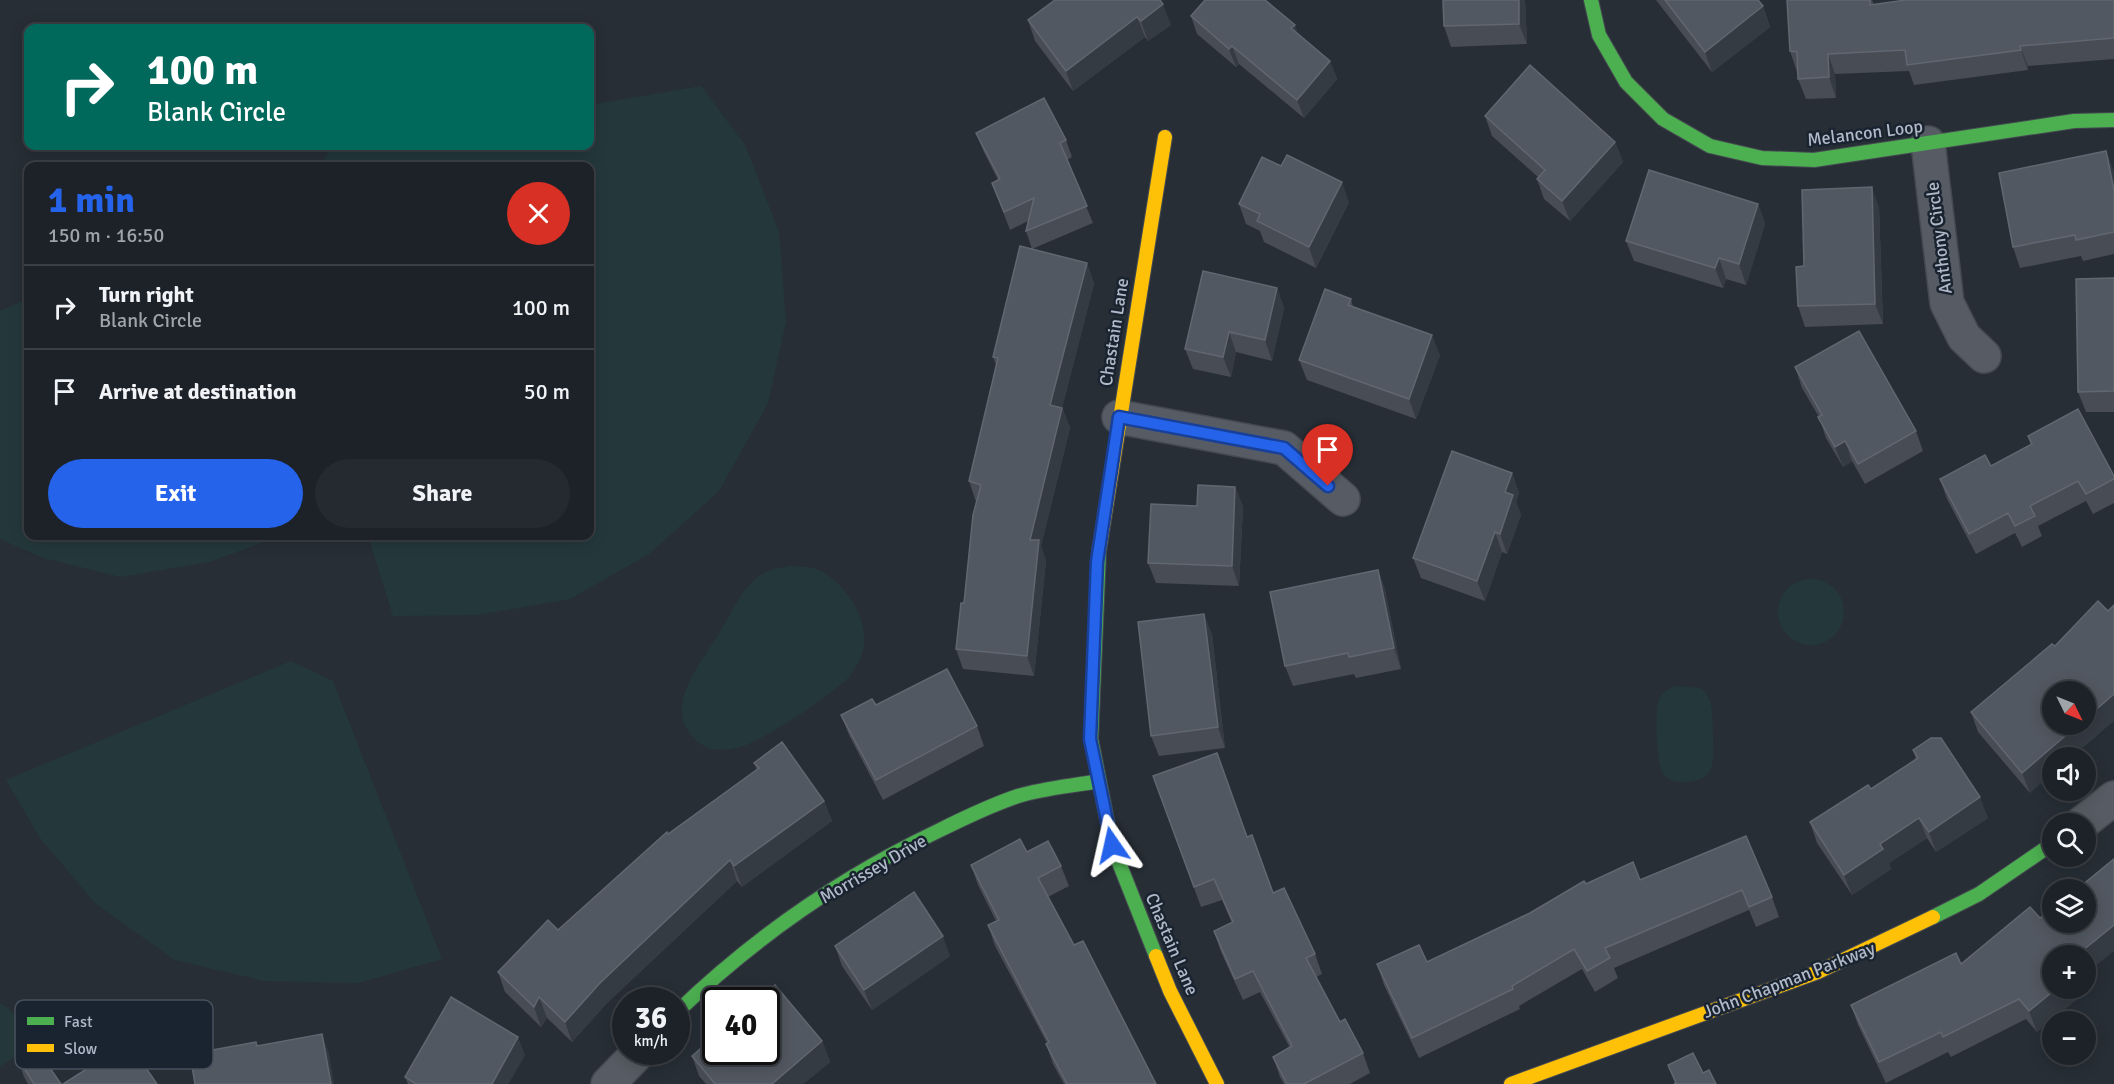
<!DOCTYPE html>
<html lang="en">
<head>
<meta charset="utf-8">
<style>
	:root { --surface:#1d2228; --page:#252a30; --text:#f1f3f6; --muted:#a0a4a8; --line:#3b3f45; --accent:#2563eb }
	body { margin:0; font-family:Signika,sans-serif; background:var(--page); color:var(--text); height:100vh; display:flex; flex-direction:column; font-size:22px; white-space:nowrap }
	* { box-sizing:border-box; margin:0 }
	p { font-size:20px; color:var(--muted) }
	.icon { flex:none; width:33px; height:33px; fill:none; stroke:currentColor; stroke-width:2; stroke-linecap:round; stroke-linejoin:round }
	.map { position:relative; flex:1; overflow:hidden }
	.drawer { position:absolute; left:24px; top:162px; width:570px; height:378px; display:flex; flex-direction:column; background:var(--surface); border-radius:12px; box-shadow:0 3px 15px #0003,0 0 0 2px var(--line) }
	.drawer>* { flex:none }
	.banner { position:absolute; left:24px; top:24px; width:570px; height:126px; border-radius:12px; box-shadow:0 3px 15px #0003,0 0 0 2px var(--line); background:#00695c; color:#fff; overflow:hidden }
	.needle { width:39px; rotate:133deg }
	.buttons { position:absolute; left:2042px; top:681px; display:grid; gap:12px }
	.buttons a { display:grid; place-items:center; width:54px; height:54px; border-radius:50%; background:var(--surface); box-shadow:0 3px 15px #0003,0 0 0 2px var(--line); font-size:30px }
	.speed { position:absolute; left:612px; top:987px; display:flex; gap:12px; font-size:30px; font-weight:700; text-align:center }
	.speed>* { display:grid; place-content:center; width:78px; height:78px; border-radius:50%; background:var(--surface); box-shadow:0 3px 15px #0003,0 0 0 2px var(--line); line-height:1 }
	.speed small { font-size:15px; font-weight:400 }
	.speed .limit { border:3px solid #111; border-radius:9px; background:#fff; color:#111 }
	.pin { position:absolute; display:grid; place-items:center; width:51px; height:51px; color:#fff; margin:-62px -26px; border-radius:50% 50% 50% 0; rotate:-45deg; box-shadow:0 0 6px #0007 }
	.pin .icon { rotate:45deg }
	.me { position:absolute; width:66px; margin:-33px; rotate:349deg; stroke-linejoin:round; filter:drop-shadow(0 0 4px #0008) }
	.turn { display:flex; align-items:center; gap:21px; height:126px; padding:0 24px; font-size:27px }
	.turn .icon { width:78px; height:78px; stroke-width:2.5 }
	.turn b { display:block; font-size:42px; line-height:51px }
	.round { display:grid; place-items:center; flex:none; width:63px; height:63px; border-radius:32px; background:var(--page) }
	.overview { display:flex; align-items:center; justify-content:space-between; height:102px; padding:0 24px }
	h1 { font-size:36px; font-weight:700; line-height:45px; color:var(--accent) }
	.primary-button { display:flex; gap:12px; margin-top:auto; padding:12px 24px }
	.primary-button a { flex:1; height:69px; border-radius:36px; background:var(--accent); color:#fff; font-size:24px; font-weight:700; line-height:69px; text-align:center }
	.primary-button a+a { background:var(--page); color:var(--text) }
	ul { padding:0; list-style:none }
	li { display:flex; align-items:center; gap:18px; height:84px; padding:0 24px; border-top:2px solid var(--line) }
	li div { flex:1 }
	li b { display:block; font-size:22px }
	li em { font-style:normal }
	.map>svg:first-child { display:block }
	.green { fill:#24383c }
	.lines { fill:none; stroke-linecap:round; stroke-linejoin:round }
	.street-casing { stroke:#454a51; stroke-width:36 }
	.fast-casing { stroke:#454a51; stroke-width:16 }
	.slow-casing { stroke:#454a51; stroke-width:16 }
	.street { stroke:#575c64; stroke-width:33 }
	.fast { stroke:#4caf50; stroke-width:14 }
	.slow { stroke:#ffc107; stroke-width:14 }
	.wall { fill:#474c55 }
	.shaded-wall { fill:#353b43 }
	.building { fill:#525861; stroke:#616771; stroke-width:1.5 }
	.route-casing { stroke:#184099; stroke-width:15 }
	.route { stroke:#2563eb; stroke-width:10 }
	.labels { text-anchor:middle; stroke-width:5; stroke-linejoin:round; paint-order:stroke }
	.street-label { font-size:18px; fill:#b0b9c8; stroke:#1a2430 }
	.key { fill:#1a2430; stroke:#47515e; stroke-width:1.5 }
	.key-label { font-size:16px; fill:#b0b9c8 }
</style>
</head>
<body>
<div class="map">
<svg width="2114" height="1084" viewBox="0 0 2114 1084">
	<rect width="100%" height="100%" fill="#272e36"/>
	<g class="green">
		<polygon points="701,86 745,145 779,232 786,321 768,403 719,491 649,554 570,599 478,615 393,616 368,536 590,536 590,166 320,166 330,150 355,146 590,146 590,105"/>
		<polygon points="28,298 28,536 274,536 275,538 209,562 121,577 43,558 0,539 0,311"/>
		<path d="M790 566C797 567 806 566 813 568 845 578 876 627 860 659 857 665 852 674 848 678 831 695 758 745 736 748 717 751 705 751 692 736 664 704 701 664 718 635 731 615 742 585 764 573 771 569 782 568 790 566Z"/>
		<circle cx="1811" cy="612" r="33"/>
		<polygon points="291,661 333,681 442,959 358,983 264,981 175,960 96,904 40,838 6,780"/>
		<path d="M1675 686 1700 688C1715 698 1712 717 1713 734 1713 762 1718 781 1683 782 1676 782 1668 780 1663 773 1656 764 1654 707 1660 697 1664 691 1669 689 1675 686Z"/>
		<path d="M0 1003C27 1016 29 1054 0 1066Z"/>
	</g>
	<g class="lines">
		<defs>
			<g id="street">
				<polyline points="1928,143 1947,303 1964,337 1984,356"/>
				<polyline points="1119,417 1284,448 1343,499"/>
				<polyline points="2081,824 2114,798"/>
				<polyline points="608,1084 639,1052"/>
			</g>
			<g id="fast">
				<polyline points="1591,0 1599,35 1626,82 1663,119 1710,146 1762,158 1814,160 2074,121 2114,120"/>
				<polyline points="1099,551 1091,739 1112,845 1156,956"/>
				<polyline points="1933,917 1979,894 2052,844"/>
				<path d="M676 1013C754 938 841 877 938 831 964 818 991 805 1018 796 1044 788 1072 786 1099 781"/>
			</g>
			<g id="slow">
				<polyline points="1099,551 1165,137"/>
				<polyline points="1156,956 1170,991 1217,1084"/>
				<polyline points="1511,1084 1818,972 1933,917"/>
			</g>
		</defs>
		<use href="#street" class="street-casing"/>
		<use href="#fast" class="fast-casing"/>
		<use href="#slow" class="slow-casing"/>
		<use href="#street" class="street"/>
		<use href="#fast" class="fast"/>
		<use href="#slow" class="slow"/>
	</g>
	<g class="wall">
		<polygon points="1055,0 1171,25 1148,41 1145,37 1073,91 1035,41 1028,20"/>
		<polygon points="1525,0 1527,44 1451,47 1444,26"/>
		<polygon points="1656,0 1758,0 1763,6 1770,27 1712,72"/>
		<polygon points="1787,0 1872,0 1874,5 2114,0 2114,59 2028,66 2028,70 1914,85 1909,71 1835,74 1836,98 1806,99 1798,79 1798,72 1797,72 1790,51"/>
		<polygon points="1191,16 1298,34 1330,61 1337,79 1304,118 1239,64 1236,67 1197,34"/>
		<polygon points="1485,116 1615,142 1623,162 1570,221 1544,199 1537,179 1538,177 1492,136"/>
		<polygon points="976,133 1066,140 1072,157 1067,160 1093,223 1032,249 1026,231 1028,221 1010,230 992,183 998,180 983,150"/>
		<polygon points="2106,151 2114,172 2114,254 2083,261 2081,256 2020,268 2013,247"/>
		<polygon points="1281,166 1349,202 1316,268 1264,242 1260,231 1246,224 1239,204"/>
		<polygon points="1758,204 1765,224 1746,285 1726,279 1723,288 1634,261 1626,241"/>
		<polygon points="1879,207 1883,324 1805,327 1798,306 1804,266"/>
		<polygon points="1087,263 1094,284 1062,407 1070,428 1041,546 1046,561 1034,676 963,669 956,649 964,603 976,502 969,481 996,365 993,357"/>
		<polygon points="2114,278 2114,412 2086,412 2078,392"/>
		<polygon points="1277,288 1284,308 1272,361 1236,352 1231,377 1193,369 1185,349"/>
		<polygon points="1351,299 1353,306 1440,355 1416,419 1307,380 1299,360"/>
		<polygon points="1795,367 1916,431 1923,451 1865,484 1852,461 1843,467 1826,438 1819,417 1802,388"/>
		<polygon points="2028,436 2114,476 2114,503 2093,514 2086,501 2038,526 2042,536 2022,547 2015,533 1976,554 1947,499 1940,479 1991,466 2031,445"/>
		<polygon points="1512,473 1519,493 1516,502 1521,515 1507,554 1502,552 1485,601 1421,578 1413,558"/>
		<polygon points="1235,487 1243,507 1239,586 1156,583 1148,563 1197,506"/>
		<polygon points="1378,570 1385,590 1401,669 1356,678 1354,674 1293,686 1285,666"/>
		<polygon points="2108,611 2030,793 1978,732 1971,712 2055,646"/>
		<polygon points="1212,634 1225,748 1159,756 1151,736"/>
		<polygon points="841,715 977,726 984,746 883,800 849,735"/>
		<polygon points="1913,750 1988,818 1936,852 1927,838 1889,863 1891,869 1852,895 1817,843 1810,822 1871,789 1916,759"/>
		<polygon points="754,763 824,801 832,821 742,887 737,881 607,1003 572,1042 547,1018 541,1027 505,992 498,972 558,930 668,834 757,770"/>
		<polygon points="1153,776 1247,837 1274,893 1315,954 1322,974 1316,977 1340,1022 1363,1053 1370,1073 1350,1084 1284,1084 1280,1077 1273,1057 1290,1048 1260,992 1243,1000 1221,952 1214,931 1232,923 1222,900 1201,907"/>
		<polygon points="1746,836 1772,897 1779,917 1756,927 1749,910 1614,968 1618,978 1595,992 1582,969 1519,1006 1520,1009 1419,1058 1384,985 1377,964 1427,962 1530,913 1586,884 1640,880"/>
		<polygon points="1027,852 1061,866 1069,886 1048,897 1074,945 1156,1084 1064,1084 1053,1064 1046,1044 1047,1043 995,946 988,925 996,921 978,885 971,865"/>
		<polygon points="2040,918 2088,972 2093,986 2037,1032 2026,1019 1951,1057 1948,1052 1886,1083 1858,1025 1851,1005 1961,964"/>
		<polygon points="835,946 950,956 872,1010 842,966"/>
		<polygon points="822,1041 830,1062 803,1084 706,1084 699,1076 692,1056"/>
		<polygon points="525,1055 508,1084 408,1084 405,1077"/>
		<polygon points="17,1057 61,1084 28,1084 24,1077"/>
	</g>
	<g class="shaded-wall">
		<polygon points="1519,0 1525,0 1527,44 1519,24"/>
		<polygon points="1163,4 1171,25 1148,41 1141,21"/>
		<polygon points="1763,6 1770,27 1712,72 1705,52"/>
		<polygon points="1137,17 1145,37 1073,91 1066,71"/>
		<polygon points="1295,25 1301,42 1291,28"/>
		<polygon points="1232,46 1239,64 1236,67 1229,49"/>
		<polygon points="2020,46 2028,66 2028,70 2021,50"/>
		<polygon points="1828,54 1835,74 1836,98 1829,77"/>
		<polygon points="1330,61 1337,79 1304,118 1297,100"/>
		<polygon points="1615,142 1623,162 1570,221 1562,201"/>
		<polygon points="2106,151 2114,172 2114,190"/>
		<polygon points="1342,182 1349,202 1316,268 1309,247"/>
		<polygon points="1872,187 1879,207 1883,324 1875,304"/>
		<polygon points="1758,204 1765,224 1746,285 1739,264"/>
		<polygon points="1719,258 1726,279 1723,288 1715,268"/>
		<polygon points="1087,263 1094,284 1058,425 1050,405"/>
		<polygon points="1277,288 1284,308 1272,361 1265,340"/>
		<polygon points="1229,332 1236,352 1231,377 1223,357"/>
		<polygon points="1432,335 1440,355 1416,419 1409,399"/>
		<polygon points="1062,408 1070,428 1041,546 1046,561 1034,676 1027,656 1030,540"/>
		<polygon points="1845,441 1852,461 1843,467 1835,447"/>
		<polygon points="1512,473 1519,493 1516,502 1521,515 1507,554 1500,534 1505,492"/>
		<polygon points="1235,487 1243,507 1239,586 1232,566"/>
		<polygon points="1495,532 1502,552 1485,601 1477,581"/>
		<polygon points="1378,570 1385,590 1401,669 1394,648"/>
		<polygon points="1204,614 1212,634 1225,748 1218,727"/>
		<polygon points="2114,694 2114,721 2071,758 2052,758 2052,774 2030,793 2022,773 2079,724 2085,724 2085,719"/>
		<polygon points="1980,797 1988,818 1936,852 1929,832"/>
		<polygon points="824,801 832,821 742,887 734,866"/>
		<polygon points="1919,818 1927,838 1889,863 1891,869 1852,895 1844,875 1880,844"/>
		<polygon points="730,860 737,881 607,1003 572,1042 565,1022 600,983"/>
		<polygon points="2114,925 2114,951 2088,972 2093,986 2037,1032 2029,1011 2057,988 2085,988 2085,956 2077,955"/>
		<polygon points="943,936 950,956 872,1010 864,990"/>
		<polygon points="539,997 547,1018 541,1027 534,1007"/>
		<polygon points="322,1034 329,1054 334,1084 331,1084"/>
		<polygon points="518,1037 525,1055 508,1084 492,1084"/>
		<polygon points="822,1041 830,1062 803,1084 772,1084"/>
	</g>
	<g class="building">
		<polygon points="1055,0 1160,0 1163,4 1141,21 1137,17 1066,71 1028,20"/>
		<polygon points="1205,0 1265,0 1295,25 1291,28 1330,61 1297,100 1232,46 1229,49 1191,16"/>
		<polygon points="1443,0 1519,0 1519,24 1444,26"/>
		<polygon points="1665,0 1758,0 1763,6 1705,52"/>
		<polygon points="1787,0 1870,0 1870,5 1906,0 2114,0 2114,38 2020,46 2021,50 1907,65 1905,50 1828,54 1829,77 1798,79 1797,52 1790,51"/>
		<polygon points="1530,65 1615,142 1562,201 1537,179 1545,170 1485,116"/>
		<polygon points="1044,98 1066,140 1060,143 1087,206 1026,231 1034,198 1004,212 992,183 1000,179 976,133"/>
		<polygon points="2106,151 2114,190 2114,232 2076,240 2075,235 2013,247 1999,173"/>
		<polygon points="1287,155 1342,182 1309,247 1257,221 1260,214 1239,204 1262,157 1281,166"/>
		<polygon points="1649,170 1758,204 1739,264 1719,258 1715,268 1626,241"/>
		<polygon points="1872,187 1875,304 1798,306 1796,267 1804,266 1802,190"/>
		<polygon points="1020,246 1087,263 1050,405 1062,408 1030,540 1039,540 1027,656 956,649 961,603 964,603 973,515 981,485 969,481 998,358 993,357"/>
		<polygon points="1203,271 1277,288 1265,340 1229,332 1223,357 1185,349"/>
		<polygon points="2114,278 2114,391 2078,392 2076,279"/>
		<polygon points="1325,289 1351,299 1348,305 1432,335 1409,399 1299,360"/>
		<polygon points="1859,331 1916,431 1858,464 1845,441 1835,447 1818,417 1822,415 1795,367"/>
		<polygon points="2078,409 2114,476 2114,479 2086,494 2078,481 2030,506 2035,516 2015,526 2008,513 1969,534 1940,479 1985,455 1991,466 2032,444 2028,436"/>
		<polygon points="1452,451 1512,473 1505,492 1513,495 1500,534 1495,532 1477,581 1413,558"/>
		<polygon points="1198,485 1235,487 1232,566 1148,563 1151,504 1197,506"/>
		<polygon points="1378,570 1394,648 1349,657 1348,653 1285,666 1270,592"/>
		<polygon points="2098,601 2108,611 2114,605 2114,694 2085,719 2085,692 2052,692 2052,724 2079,724 2022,773 1971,712 2052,644 2055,646"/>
		<polygon points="1204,614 1218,727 1151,736 1138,622"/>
		<polygon points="947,669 977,726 876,780 841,715 872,699 876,705"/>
		<polygon points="1931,738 1941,738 1980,797 1929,832 1919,818 1880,844 1883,849 1844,875 1810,822 1868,785 1871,789 1918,758 1913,750"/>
		<polygon points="782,742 824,801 734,866 730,860 600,983 565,1022 539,997 534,1007 498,972 548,920 558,930 667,832 668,834 759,768 754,763"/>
		<polygon points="1217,753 1247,837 1252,835 1273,893 1284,888 1315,954 1306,958 1340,1022 1345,1019 1363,1053 1304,1084 1287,1084 1273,1057 1292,1046 1253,971 1235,979 1214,931 1233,922 1214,879 1194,887 1153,776"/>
		<polygon points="1746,836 1772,897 1749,907 1742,890 1605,948 1610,958 1587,971 1574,949 1512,986 1513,989 1412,1038 1377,964 1419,945 1427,962 1530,913 1584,881 1586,884 1633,862 1640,880"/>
		<polygon points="1020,839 1027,852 1048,841 1061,866 1038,878 1074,945 1083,941 1156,1084 1067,1084 1046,1044 1049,1042 988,925 999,920 971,865"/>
		<polygon points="2114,859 2114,925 2077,955 2077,956 2052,956 2052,988 2057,988 2029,1011 2019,999 1943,1037 1941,1032 1879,1062 1851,1005 1956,953 1961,964 2030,907 2040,918 2052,909 2052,922 2085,922 2085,890 2076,890"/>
		<polygon points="914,892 943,936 864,990 835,946"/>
		<polygon points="775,985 822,1041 772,1084 715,1084 692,1056 716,1035 716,1052 766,1052 766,1000 757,1000"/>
		<polygon points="451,997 518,1037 492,1084 416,1084 405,1077"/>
		<polygon points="122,1033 157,1084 63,1084 104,1058 98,1050"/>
		<polygon points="322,1034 331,1084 195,1084 190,1054 256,1042 257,1046"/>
		<polygon points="34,1045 61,1084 34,1084 17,1057"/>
		<polygon points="1693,1053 1703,1073 1709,1070 1716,1084 1674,1084 1676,1083 1668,1065"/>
	</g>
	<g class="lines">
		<defs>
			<polyline id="route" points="1112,845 1090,739 1097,562 1119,417 1284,448 1328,486"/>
		</defs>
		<use href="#route" class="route-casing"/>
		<use href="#route" class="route"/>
	</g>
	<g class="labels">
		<g class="street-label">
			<text transform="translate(1865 133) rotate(-7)" y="6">Melancon Loop</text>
			<text transform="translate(1939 238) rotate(-97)" y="6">Anthony Circle</text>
			<text transform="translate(1114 332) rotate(-81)" y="6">Chastain Lane</text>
			<text transform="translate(873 869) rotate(-30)" y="6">Morrissey Drive</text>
			<text transform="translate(1172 944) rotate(67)" y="6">Chastain Lane</text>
			<text transform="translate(1789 980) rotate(-21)" y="6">John Chapman Parkway</text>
		</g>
	</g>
	<rect x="15" y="1000" width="198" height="69" rx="9" class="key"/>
	<rect x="27" y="1017" width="27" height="8" fill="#4caf50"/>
	<rect x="27" y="1044" width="27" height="8" fill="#ffc107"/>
	<g class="key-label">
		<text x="64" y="1027">Fast</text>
		<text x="64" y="1054">Slow</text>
	</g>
</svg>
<div class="buttons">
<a><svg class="needle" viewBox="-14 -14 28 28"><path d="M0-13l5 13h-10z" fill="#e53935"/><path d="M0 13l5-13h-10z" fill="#a0a4a8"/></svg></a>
<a><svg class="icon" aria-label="sound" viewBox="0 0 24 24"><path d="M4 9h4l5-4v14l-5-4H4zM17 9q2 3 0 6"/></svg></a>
<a><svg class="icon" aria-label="search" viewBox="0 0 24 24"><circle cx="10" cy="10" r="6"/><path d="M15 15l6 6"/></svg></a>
<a><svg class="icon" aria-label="layers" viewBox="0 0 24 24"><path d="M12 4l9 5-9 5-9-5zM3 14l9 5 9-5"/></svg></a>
<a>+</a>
<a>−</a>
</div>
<div class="speed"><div>36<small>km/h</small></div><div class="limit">40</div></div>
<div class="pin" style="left:1328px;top:486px;background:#d93025"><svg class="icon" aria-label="arrive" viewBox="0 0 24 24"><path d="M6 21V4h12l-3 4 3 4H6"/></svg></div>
<svg class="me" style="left:1112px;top:845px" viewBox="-20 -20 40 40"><path d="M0-17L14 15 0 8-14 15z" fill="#2563eb" stroke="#fff" stroke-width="4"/></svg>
<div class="banner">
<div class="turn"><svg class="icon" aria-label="right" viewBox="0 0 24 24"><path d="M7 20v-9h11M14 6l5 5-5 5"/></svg><div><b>100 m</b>Blank Circle</div></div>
</div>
<section class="drawer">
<div class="overview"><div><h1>1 min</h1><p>150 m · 16:50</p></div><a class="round" style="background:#d93025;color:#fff"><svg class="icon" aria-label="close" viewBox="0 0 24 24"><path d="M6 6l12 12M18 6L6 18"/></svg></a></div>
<ul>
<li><svg class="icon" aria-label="right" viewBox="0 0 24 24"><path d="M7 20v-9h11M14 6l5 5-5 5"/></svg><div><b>Turn right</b><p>Blank Circle</p></div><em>100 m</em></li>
<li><svg class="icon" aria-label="arrive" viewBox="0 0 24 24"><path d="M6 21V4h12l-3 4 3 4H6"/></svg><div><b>Arrive at destination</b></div><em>50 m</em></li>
</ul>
<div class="primary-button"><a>Exit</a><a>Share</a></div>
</section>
</div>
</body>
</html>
